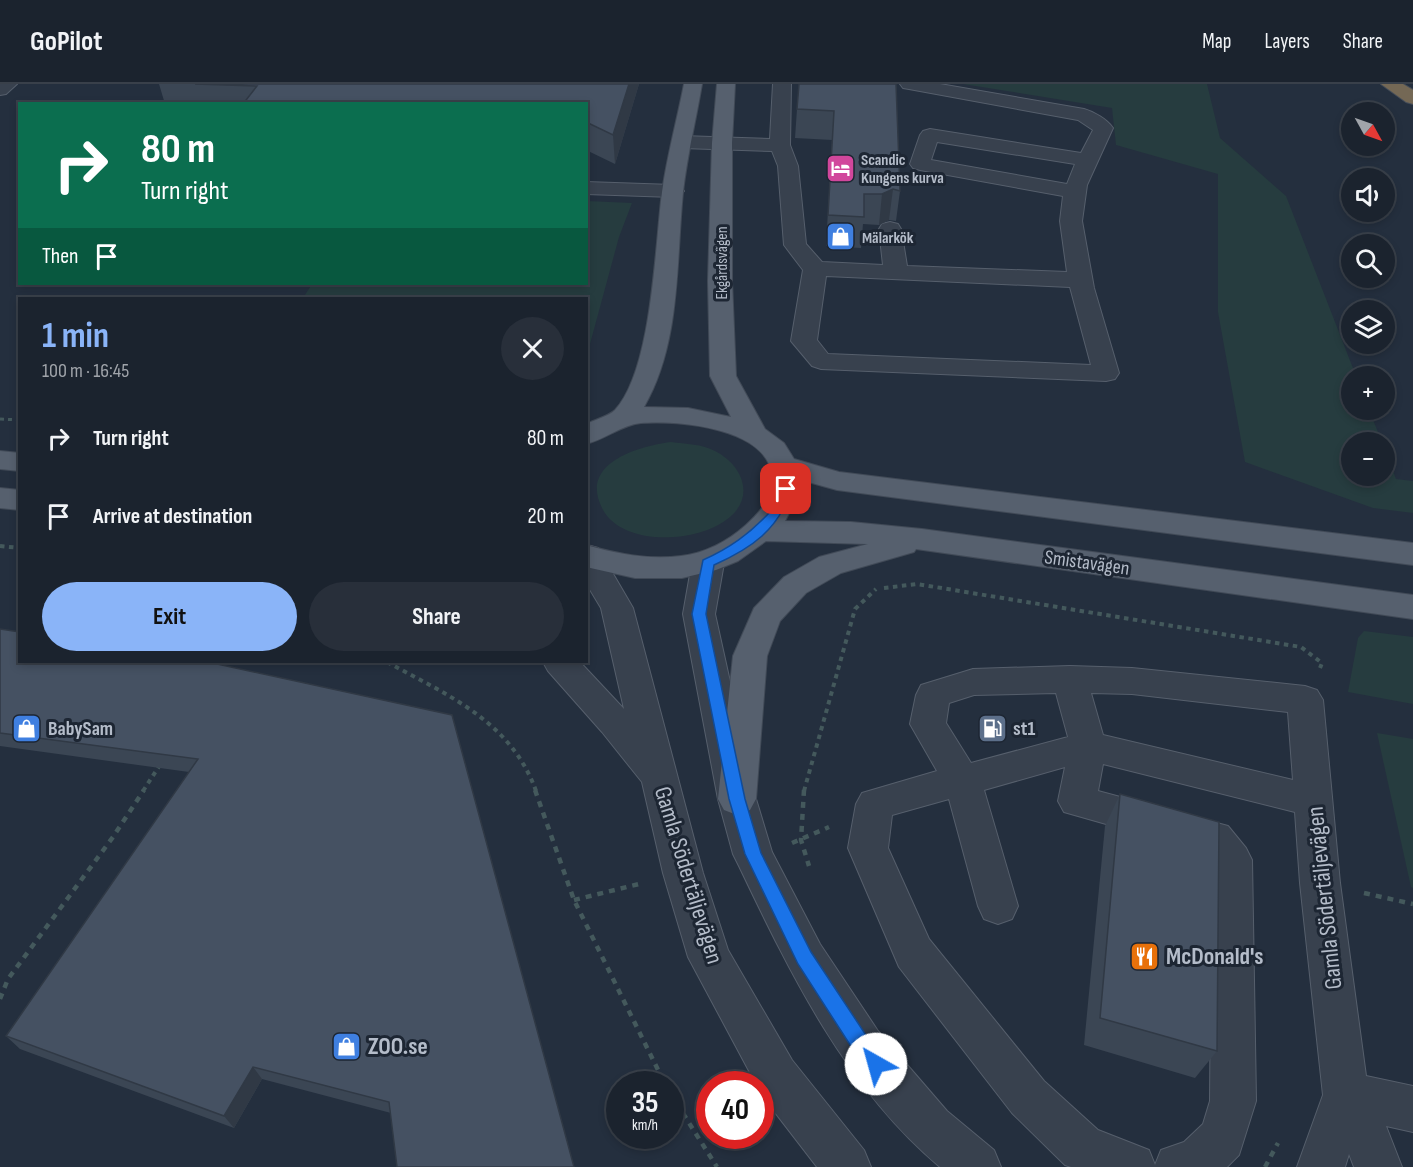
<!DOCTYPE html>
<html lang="en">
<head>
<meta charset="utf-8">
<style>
	:root { --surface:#1b232e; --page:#282f3a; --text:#f1f3f6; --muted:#a0a4aa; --line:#39404a; --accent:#8ab4f8 }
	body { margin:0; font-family:"Sofia Sans Condensed",sans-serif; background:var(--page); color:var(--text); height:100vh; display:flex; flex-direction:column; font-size:22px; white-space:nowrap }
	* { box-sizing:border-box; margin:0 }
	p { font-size:20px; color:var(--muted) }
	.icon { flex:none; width:33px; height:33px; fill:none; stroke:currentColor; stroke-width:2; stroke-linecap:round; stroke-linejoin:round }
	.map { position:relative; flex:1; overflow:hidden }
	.sheet { position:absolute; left:18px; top:213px; width:570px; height:366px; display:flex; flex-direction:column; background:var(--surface); border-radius:0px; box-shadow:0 3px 9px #0003,0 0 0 2px var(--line) }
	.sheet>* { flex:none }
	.hud { position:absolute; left:18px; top:18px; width:570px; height:183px; border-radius:0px; box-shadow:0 3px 9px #0003,0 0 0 2px var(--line); background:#0b6e4f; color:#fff; overflow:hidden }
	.needle { width:39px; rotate:130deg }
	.fabs { position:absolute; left:1341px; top:18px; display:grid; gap:12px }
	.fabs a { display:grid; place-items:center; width:54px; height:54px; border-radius:50%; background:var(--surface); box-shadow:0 3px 9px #0003,0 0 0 2px var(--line); font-size:30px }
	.speed { position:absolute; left:606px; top:987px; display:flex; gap:12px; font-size:30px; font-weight:700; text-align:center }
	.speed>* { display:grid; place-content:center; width:78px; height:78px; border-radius:50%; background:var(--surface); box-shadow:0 3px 9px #0003,0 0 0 2px var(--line); line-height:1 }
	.speed small { font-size:15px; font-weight:400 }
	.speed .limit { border:9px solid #d22; background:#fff; color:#111 }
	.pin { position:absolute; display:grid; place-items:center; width:51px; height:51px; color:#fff; margin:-26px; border-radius:12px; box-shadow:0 3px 9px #0006 }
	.me { position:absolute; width:66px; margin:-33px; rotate:322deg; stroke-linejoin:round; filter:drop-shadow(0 0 4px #0008) }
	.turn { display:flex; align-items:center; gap:21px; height:126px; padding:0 24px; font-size:27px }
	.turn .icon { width:78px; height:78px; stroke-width:2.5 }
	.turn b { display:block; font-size:42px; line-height:51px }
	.then { display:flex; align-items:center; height:57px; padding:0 24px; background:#0003; gap:12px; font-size:22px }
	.round { display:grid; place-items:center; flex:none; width:63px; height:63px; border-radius:32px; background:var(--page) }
	.headline { display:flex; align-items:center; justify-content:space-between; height:102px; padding:0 24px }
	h1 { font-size:36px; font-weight:700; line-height:45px; color:var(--accent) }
	.primary-button { display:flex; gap:12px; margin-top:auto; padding:12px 24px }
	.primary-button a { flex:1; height:69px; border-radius:36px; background:var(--accent); color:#111; font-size:24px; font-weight:700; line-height:69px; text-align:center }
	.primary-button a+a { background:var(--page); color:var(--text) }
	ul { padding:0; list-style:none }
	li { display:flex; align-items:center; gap:18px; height:78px; padding:0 24px }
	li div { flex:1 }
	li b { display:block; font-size:22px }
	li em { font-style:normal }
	header { display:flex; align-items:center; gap:36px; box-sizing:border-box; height:84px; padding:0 30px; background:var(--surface); border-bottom:2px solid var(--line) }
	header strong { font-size:28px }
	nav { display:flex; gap:33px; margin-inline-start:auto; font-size:21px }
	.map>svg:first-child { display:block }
	.green { fill:#263c3f }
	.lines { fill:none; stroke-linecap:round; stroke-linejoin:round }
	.minor-casing { stroke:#565f6c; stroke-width:2 }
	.major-casing { stroke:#414a57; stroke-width:2 }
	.highway-casing { stroke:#434c59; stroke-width:2 }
	.path-far2 { stroke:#44595c; stroke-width:3; stroke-dasharray:4 4; stroke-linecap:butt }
	.path-far1 { stroke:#44595c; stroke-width:4; stroke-dasharray:4.5 4.5; stroke-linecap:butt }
	.path { stroke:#44595c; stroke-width:4.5; stroke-dasharray:6 6; stroke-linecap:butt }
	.minor { fill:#38414e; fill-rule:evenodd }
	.major { fill:#56606e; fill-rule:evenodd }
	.highway { fill:#746855; fill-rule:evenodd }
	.wall { fill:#3b4654 }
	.shaded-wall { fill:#303945 }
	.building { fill:#455162; stroke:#303945; stroke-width:1.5 }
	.route { fill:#1a73e8; stroke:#114b97; stroke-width:1.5 }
	.labels { text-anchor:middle; stroke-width:6; stroke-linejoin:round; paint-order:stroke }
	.far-poi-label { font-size:16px; font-weight:bold; fill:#b4bcc9; stroke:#1d2633; text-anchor:start }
	.far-street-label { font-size:16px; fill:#b4bcc9; stroke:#1d2633 }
	.street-label { font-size:20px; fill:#b4bcc9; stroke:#1d2633 }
	.poi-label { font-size:20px; font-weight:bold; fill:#b4bcc9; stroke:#1d2633; text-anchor:start }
	.near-street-label { font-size:24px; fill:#b4bcc9; stroke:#1d2633 }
	.near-poi-label { font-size:24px; font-weight:bold; fill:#b4bcc9; stroke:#1d2633; text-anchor:start }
</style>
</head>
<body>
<header>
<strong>GoPilot</strong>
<nav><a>Map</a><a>Layers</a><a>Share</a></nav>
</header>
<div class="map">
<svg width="1413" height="1083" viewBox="0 0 1413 1083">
	<rect width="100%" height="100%" fill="#242f3e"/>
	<g class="green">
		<polygon points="963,0 1207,0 1220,54 1286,112 1356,292 1352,292 1352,326 1369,326 1382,358 1352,358 1352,392 1384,392 1385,366 1396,395 1413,397 1413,429 1373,424 1245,378 1218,228 1218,90 1116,61 1112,24"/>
		<polygon points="587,117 632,119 619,153 587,271 586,214 303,214 312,200 586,200"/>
		<path d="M671 358C686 360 702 360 715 367 744 382 756 415 726 436 696 459 621 463 602 424 579 379 639 362 671 358Z"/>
		<polygon points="1364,547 1413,553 1413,620 1348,608 1358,554"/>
		<polygon points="1377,649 1413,655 1413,804 1411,803"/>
	</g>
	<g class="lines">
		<defs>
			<g id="minor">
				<polygon points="0,0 17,0 6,10 0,11"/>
				<path d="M773 0H791L790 61 798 82 806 160 822 178 883 181 879 145 882 140 890 138 898 140 901 145 907 182 1067 188 1060 137 1063 112 920 86 913 84 910 80 920 51 923 47 930 45 1081 69 1093 46 1078 36 909 5 903 4 900 0H940L1084 25C1094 28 1107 35 1113 44L1087 101 1082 137 1094 204 1119 289 1115 295 1106 297 821 285 812 282 791 257 803 186 784 161 778 82 772 67 682 64 675 62 672 58 675 54 682 52 770 55ZM937 58 1075 80 1067 100 931 76ZM826 192 1070 203 1091 281 828 270 817 256Z"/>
				<polygon points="586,98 673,101 680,103 684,107 680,111 673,113 586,110"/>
				<polygon points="587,461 598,464 633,524 703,789 728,866 792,976 864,1066 871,1083 817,1083 760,1009 760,1000 756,1000 688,873 663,789 642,698 602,648 548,587 543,578 580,578 624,625 601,524 586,499"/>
				<path d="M708 468 719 471 724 479 715 530 756 715 772 768 820 860 878 947 947 1027 994 1066 1001 1083H940C846 1004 791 891 739 782L733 770 718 715 683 530 692 479 697 471Z"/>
				<path d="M1070 582 1132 584 1305 602 1317 606 1323 616 1340 799 1366 992 1413 1002V1048L1386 1042 1402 1083H1354L1349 1070 1345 1083H1297L1323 1011 1300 799 1295 728 1103 680 1098 707 1228 742 1246 764 1252 776 1256 1017 1239 1071 1227 1083H1071L1065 1081 1012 1029 899 883 848 764 856 720 862 709 937 687 910 640 916 611 921 601 973 585ZM1056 609 1068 653 971 679 946 639 949 619 974 611ZM1091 609 1132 610 1288 628 1293 696 1103 651ZM1065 683 1058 717 1064 728 1201 767 1212 781 1210 1017 1203 1040 1184 1058 1161 1066 1155 1081 1149 1066 1098 1046 1044 997 929 855 888 764 892 731 949 715 978 822 984 835 998 840 1012 835 1018 822 984 706Z"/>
			</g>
			<g id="major">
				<path d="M684 0H702C696 36 687 72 683 108 676 179 681 259 644 323L688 324 731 333 710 292 708 197 712 59 717 0H735L732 59V197L736 292 765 345 784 359 794 375 839 388 1413 459V481L837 406 801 396 798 412 785 437 851 438 922 445 1413 511V535L916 465 914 468 841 489 806 509 780 537 767 572 756 715 750 726 737 731 724 726 718 715 733 572 754 524 784 493 819 473 868 460 766 457 738 477 716 486 682 494H635L586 483V461C618 470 649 476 681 472 706 469 728 457 746 441 760 428 772 415 772 395 772 344 678 336 641 339 621 341 606 355 586 360V340C594 336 609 332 615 326 652 286 655 163 662 108 667 72 677 36 684 0Z"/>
				<polygon points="0,367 20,369 20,387 0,385"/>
				<polygon points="0,404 20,406 20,426 0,424"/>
			</g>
			<polygon id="highway" points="1381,0 1403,0 1413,6 1413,20 1406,18"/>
		</defs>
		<use href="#minor" class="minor-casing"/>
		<use href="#major" class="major-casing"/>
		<use href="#highway" class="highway-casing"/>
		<polyline class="path-far2" points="0,335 20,336"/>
		<g class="path-far1">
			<polyline points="0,462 20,464"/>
			<polyline points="884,504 917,500 1301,563 1322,579 1320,584"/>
			<path d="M387 578C447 611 511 637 536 707"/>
			<polyline points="143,707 160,681"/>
			<polyline points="804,707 855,525 876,505"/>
		</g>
		<g class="path">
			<polyline points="535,706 574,816 665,1000"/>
			<polyline points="804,706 801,756 809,782"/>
			<polyline points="792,759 829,743"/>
			<polyline points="1364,809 1413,820"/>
			<polyline points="574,816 643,799"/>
			<polyline points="0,915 8,895 113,753 144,706"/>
			<polyline points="670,1009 717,1083"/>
			<polyline points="1265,1083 1278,1059"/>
		</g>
		<use href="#minor" class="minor"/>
		<use href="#major" class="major"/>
		<use href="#highway" class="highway"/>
	</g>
	<g class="wall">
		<polygon points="159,0 639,0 615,80 586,66 586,20 165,20"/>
		<polygon points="896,0 900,107 896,137 889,136 879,141 863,140 861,164 826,162 832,56 795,54 797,25"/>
		<polygon points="0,545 452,631 391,1029 262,995 234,1044 20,965 6,952 189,688 0,662"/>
		<polygon points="1120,710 1217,967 1195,994 1084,961 1105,742"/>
	</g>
	<g class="shaded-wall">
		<polygon points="629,0 639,0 615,80 613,51"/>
		<polygon points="893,105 889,136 879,141 882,110"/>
		<polygon points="253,983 262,995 234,1044 224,1032"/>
	</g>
	<g class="building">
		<polygon points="195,0 629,0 613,51 586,38 586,20 243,20 257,2"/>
		<polygon points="799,0 896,0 900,107 893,105 882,110 864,110 864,133 828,131 834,27 797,25"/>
		<polygon points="0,545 20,548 20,578 208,578 452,631 574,1083 397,1083 389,1018 253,983 224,1032 6,952 198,675 0,649"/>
		<polygon points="1120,710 1219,738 1217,967 1100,934"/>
	</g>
	<path class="route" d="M786 401 792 405C778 446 752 464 714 481L706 530 745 715 761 769 811 868 885 980 882 986 876 989 869 986 856 970 798 880 745 770 729 715 692 530 703 476C730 464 749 450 769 429 776 421 775 405 786 401Z"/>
	<defs>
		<symbol id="hotel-square" viewBox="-11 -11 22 22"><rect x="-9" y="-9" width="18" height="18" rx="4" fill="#d1479c" stroke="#1d2633"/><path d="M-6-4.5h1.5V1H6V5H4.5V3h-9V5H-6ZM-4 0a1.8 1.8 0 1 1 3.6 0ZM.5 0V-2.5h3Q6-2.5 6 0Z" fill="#fff"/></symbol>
		<symbol id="shop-square" viewBox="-11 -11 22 22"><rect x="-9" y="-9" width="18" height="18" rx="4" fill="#3f7fe0" stroke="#1d2633"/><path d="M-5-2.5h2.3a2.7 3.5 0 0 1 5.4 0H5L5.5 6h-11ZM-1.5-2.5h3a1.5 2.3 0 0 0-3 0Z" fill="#fff"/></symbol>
		<symbol id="fuel-square" viewBox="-11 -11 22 22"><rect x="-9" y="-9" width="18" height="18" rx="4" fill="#5c6f8a" stroke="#1d2633"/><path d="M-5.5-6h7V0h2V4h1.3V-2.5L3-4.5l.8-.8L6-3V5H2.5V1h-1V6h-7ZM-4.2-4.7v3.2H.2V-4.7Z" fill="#fff"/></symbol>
		<symbol id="restaurant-square" viewBox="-11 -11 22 22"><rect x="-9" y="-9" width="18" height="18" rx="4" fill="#e8710a" stroke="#1d2633"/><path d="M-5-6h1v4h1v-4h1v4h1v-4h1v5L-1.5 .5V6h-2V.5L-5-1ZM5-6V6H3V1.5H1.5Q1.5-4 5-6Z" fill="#fff"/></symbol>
	</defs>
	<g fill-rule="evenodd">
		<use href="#hotel-square" x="824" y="68" width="33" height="33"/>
		<use href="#shop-square" x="824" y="136" width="33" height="33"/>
		<use href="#shop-square" x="10" y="628" width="33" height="33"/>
		<use href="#fuel-square" x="976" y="628" width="33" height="33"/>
		<use href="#restaurant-square" x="1128" y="856" width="33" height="33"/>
		<use href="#shop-square" x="330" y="946" width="33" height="33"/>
	</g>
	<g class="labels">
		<g class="far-poi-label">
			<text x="861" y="81">Scandic<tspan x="861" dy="18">Kungens kurva</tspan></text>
			<text x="862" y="159">Mälarkök</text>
		</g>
		<g class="far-street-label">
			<text transform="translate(721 179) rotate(-90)" y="6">Ekgårdsvägen</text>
		</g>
		<g class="street-label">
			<text transform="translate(1087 478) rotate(8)" y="7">Smistavägen</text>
		</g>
		<g class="poi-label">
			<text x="48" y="651">BabySam</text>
			<text x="1013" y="651">st1</text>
		</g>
		<g class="near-street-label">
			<text transform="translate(689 791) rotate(73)" y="8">Gamla Södertäljevägen</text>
			<text transform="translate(1324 814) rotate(-96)" y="8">Gamla Södertäljevägen</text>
		</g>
		<g class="near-poi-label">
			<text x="1166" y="880">McDonald's</text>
			<text x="368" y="970">ZOO.se</text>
		</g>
	</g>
</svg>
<div class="fabs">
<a><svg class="needle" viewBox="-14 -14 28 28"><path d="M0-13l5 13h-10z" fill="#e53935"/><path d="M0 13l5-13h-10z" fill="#a0a4aa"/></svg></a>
<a><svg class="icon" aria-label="sound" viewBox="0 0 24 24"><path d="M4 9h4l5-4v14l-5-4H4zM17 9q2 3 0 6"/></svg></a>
<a><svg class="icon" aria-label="search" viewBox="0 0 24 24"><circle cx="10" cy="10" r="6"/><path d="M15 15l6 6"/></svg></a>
<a><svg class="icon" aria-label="layers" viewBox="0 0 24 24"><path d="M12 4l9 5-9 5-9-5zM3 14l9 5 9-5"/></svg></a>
<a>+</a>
<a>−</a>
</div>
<div class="speed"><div>35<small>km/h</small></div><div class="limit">40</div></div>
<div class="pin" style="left:786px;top:405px;background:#d93025"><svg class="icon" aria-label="arrive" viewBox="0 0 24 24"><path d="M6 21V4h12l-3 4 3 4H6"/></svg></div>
<svg class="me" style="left:876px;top:980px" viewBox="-20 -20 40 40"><circle r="19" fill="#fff"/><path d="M0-13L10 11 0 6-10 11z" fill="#1a73e8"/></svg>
<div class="hud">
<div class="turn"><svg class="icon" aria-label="right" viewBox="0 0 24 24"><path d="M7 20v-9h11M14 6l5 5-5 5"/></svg><div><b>80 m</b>Turn right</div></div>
<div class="then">Then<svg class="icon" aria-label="arrive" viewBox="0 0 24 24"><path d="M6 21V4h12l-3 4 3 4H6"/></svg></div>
</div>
<section class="sheet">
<div class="headline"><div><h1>1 min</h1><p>100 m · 16:45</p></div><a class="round"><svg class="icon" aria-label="close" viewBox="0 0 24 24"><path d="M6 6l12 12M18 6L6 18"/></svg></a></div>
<ul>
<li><svg class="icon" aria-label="right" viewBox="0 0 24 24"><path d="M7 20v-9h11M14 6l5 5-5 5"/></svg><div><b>Turn right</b></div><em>80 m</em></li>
<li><svg class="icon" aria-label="arrive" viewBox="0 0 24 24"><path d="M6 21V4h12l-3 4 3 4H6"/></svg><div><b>Arrive at destination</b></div><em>20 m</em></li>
</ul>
<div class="primary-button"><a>Exit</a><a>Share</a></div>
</section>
</div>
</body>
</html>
